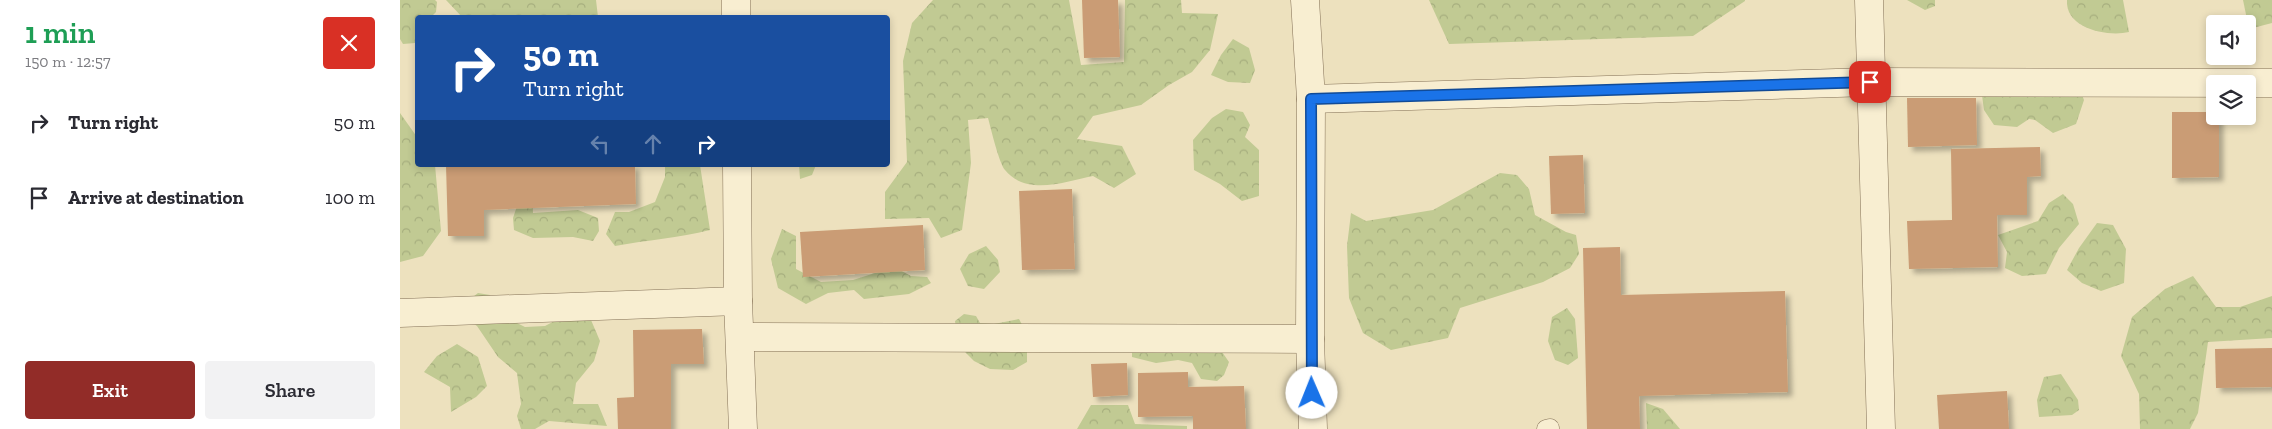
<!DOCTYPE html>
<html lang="en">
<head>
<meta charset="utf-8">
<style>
	:root { --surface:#fff; --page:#f2f2f3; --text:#2b2b33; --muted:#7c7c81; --accent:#922c28 }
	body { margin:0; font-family:"Zilla Slab",serif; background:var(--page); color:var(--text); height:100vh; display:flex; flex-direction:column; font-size:19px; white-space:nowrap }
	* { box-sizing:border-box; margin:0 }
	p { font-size:16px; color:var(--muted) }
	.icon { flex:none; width:28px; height:28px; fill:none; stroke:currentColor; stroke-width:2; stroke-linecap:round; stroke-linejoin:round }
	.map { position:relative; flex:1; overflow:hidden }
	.panel { display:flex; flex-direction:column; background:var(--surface); width:400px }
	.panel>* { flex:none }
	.hud { position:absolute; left:15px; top:15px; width:475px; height:152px; border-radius:5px; box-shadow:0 2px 8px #0003; background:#1a4fa0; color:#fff; overflow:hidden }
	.controls { position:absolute; left:1806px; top:15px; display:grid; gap:10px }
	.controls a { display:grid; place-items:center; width:50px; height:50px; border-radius:5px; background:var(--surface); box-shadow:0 2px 8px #0003; font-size:25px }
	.pin { position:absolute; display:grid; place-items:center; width:42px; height:42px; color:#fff; margin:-21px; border-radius:10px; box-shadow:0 2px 8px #0006 }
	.me { position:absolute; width:55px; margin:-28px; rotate:359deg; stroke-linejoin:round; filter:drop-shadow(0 0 4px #0008) }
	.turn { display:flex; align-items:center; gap:18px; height:105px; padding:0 25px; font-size:22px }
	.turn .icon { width:65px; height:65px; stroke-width:2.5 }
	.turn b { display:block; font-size:35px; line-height:42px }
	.lanes { display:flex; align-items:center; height:48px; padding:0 25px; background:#0003; justify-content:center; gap:25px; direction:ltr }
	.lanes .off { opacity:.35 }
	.round { display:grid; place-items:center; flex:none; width:52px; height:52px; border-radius:5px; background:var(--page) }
	.overview { display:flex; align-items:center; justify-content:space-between; height:85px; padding:0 25px }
	h1 { font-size:30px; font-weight:600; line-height:38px; color:#1e9e55 }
	.cta { display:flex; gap:10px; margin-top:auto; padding:10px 25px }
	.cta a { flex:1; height:58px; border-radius:5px; background:var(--accent); color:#fff; font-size:20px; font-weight:600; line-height:58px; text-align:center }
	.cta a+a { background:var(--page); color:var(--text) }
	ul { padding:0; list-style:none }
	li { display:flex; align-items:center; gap:15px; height:75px; padding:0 25px }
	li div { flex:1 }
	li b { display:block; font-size:19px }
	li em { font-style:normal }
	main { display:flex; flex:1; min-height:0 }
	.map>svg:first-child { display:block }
	.forest { fill:url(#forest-crowns) }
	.building { fill:#ca9c74; filter:url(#shadow) }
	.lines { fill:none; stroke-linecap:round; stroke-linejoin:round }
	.service-casing { stroke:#847157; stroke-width:19 }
	.minor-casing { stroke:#847157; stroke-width:29 }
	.service { stroke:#f8eed1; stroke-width:18 }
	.minor { stroke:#f8eed1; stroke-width:28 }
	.route-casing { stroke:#114b97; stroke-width:12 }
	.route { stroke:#1a73e8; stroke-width:9 }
</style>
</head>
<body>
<main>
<section class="panel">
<div class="overview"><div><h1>1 min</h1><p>150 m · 12:57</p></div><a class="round" style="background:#d93025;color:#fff"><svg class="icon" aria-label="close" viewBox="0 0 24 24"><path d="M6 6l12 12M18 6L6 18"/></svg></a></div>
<ul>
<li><svg class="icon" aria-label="right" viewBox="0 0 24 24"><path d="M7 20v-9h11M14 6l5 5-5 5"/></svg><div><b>Turn right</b></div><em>50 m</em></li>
<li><svg class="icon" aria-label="arrive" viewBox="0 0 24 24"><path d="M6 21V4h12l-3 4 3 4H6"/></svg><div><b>Arrive at destination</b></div><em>100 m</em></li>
</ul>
<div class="cta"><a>Exit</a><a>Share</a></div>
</section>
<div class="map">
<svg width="1872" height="429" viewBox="0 0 1872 429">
	<defs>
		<pattern id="forest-crowns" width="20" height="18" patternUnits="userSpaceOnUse" patternTransform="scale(1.25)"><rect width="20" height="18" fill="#c1ca93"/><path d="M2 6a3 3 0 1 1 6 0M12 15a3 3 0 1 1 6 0" fill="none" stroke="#a6ae7e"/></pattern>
		<filter id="shadow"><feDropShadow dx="4.5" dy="4.5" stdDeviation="2.5" flood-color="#0004"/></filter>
	</defs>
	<rect width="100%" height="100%" fill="#ede1be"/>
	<g class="forest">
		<polygon points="0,0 35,0 37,2 36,12 31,17 18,18 17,39 15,43 3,44 0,39"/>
		<polygon points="46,0 196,0 198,17 104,18 103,16 62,17"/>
		<path d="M533 0H669L681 65 724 62 725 0H781L782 13 818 14 810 50 792 72 769 85 741 105 693 116 677 139 722 146 736 174 714 188 693 176C665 182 626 196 605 170 599 163 591 129 588 118L568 120 571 163 562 230 541 238 529 218 485 219V192L507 162 503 61 512 23Z"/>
		<polygon points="1029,0 1345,0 1345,1 1293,36 1049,44"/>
		<polygon points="1507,0 1535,0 1535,6 1525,10"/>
		<path d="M1667 0H1723L1729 32C1708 37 1665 29 1667 0Z"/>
		<polygon points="1843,0 1872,0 1872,23 1849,29"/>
		<polygon points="833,39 849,48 855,70 850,83 828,82 811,75 821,55"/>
		<polygon points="1678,85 1684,100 1676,124 1653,133 1635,120 1629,119 1617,127 1594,125 1584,110 1581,88"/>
		<polygon points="826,109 843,112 850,125 845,137 859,150 859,196 842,201 820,184 794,170 793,140 812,118"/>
		<polygon points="0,113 17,137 18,165 35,165 41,231 23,256 0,262"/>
		<path d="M265 165H300L310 230C279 238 247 240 215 246L206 234 215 212H229L255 202 265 177Z"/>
		<polygon points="399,165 416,165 412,175 400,179"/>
		<polygon points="1100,173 1117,175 1129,189 1135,215 1166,232 1176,235 1179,254 1170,268 1143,282 1060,308 1048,338 991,350 963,333 949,298 947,246 951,213 966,221 1033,210"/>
		<polygon points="132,188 133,213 178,210 198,218 199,231 193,241 173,237 133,238 114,230 113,218 121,194"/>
		<polygon points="1663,194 1673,204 1679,224 1659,248 1646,274 1622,276 1605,268 1607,252 1598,235 1638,221 1649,203"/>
		<polygon points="1697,223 1713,225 1726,249 1724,283 1701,291 1682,283 1667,270 1679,248"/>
		<polygon points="382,229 396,236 396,269 421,282 453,280 494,267 511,276 527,277 531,283 509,294 464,299 454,290 428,293 406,304 378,288 371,259"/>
		<polygon points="586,246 598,260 600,272 584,289 568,286 560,269 569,254"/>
		<polygon points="1793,276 1816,307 1840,307 1872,296 1872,338 1808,342 1798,413 1790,429 1740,429 1739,394 1721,356 1732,317 1765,289"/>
		<polygon points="78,293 90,295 93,311 125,327 145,326 170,313 188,313 200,341 194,361 176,383 173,404 198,404 207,426 149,421 135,429 121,429 117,416 121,404 117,373 98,357 77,326 55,311"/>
		<polygon points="1167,308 1175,319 1178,358 1168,365 1155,360 1148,341 1152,317"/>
		<polygon points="564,314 576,316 580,323 594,324 619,319 627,334 627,362 613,370 590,369 574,361 558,345 555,321"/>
		<polygon points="811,336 829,362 824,375 817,381 801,379 792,363 778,360 756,363 732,357 732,350"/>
		<polygon points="57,344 78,357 87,386 76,397 51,412 50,387 24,372 37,356"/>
		<polygon points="1661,374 1678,400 1679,410 1672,415 1639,417 1637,400 1644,377"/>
		<polygon points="1246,403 1263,409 1280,429 1247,429"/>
		<polygon points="691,405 728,405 735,424 787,426 787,429 677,429"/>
	</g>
	<g class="building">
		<polygon points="682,0 718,0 720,57 684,58"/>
		<polygon points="1507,98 1576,98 1577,145 1508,147"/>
		<polygon points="1772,112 1815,112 1815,116 1819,116 1819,177 1772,178"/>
		<polygon points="1640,147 1641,176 1627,177 1627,215 1597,215 1598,267 1509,269 1507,221 1552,220 1551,149"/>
		<polygon points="1183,155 1185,213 1151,214 1149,156"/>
		<polygon points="46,165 235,165 236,204 84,210 84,236 48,236"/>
		<polygon points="672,189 675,269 622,270 619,191"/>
		<polygon points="523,225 525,270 403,277 400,232"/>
		<polygon points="1220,247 1221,295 1385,291 1388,392 1239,396 1240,429 1187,429 1183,248"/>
		<polygon points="302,329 304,364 271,364 271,429 218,429 217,398 234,397 233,330"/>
		<polygon points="1872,348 1872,387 1816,388 1815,349"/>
		<polygon points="727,363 728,395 693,397 691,364"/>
		<polygon points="788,372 788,387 844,386 846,429 793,429 793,416 738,417 738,373"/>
		<polygon points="1607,391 1609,429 1539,429 1537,395"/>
	</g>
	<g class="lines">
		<defs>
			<polyline id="service" points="1146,429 1150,428"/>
			<g id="minor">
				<polyline points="336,0 336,18"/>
				<polyline points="905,0 911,99 910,339 913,429"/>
				<polyline points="1469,0 1481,429"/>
				<polyline points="911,99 1470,82 1872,83"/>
				<polyline points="337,165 338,301 343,429"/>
				<polyline points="0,313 338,301"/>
				<polyline points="340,337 910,339"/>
			</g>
		</defs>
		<use href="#service" class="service-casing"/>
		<use href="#minor" class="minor-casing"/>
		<use href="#service" class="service"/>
		<use href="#minor" class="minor"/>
	</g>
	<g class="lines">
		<defs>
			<polyline id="route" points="912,393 911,99 1470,82"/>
		</defs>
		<use href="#route" class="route-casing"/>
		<use href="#route" class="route"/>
	</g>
</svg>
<div class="controls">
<a><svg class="icon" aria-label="sound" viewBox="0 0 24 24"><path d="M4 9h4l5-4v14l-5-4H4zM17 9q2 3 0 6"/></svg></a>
<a><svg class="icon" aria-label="layers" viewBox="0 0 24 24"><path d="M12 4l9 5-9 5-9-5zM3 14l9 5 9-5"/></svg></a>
</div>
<div class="pin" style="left:1470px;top:82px;background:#d93025"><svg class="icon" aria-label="arrive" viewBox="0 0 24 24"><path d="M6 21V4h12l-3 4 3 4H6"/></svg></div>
<svg class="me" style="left:912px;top:393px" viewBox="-20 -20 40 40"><circle r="19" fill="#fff"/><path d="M0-13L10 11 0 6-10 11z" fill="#1a73e8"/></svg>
<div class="hud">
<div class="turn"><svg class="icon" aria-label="right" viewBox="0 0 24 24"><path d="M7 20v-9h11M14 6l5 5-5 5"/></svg><div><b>50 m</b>Turn right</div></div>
<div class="lanes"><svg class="icon off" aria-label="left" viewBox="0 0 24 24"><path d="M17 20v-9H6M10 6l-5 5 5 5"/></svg><svg class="icon off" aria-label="ahead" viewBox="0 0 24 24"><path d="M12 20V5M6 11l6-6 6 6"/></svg><svg class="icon" aria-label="right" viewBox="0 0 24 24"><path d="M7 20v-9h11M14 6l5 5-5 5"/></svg></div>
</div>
</div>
</main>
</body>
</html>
